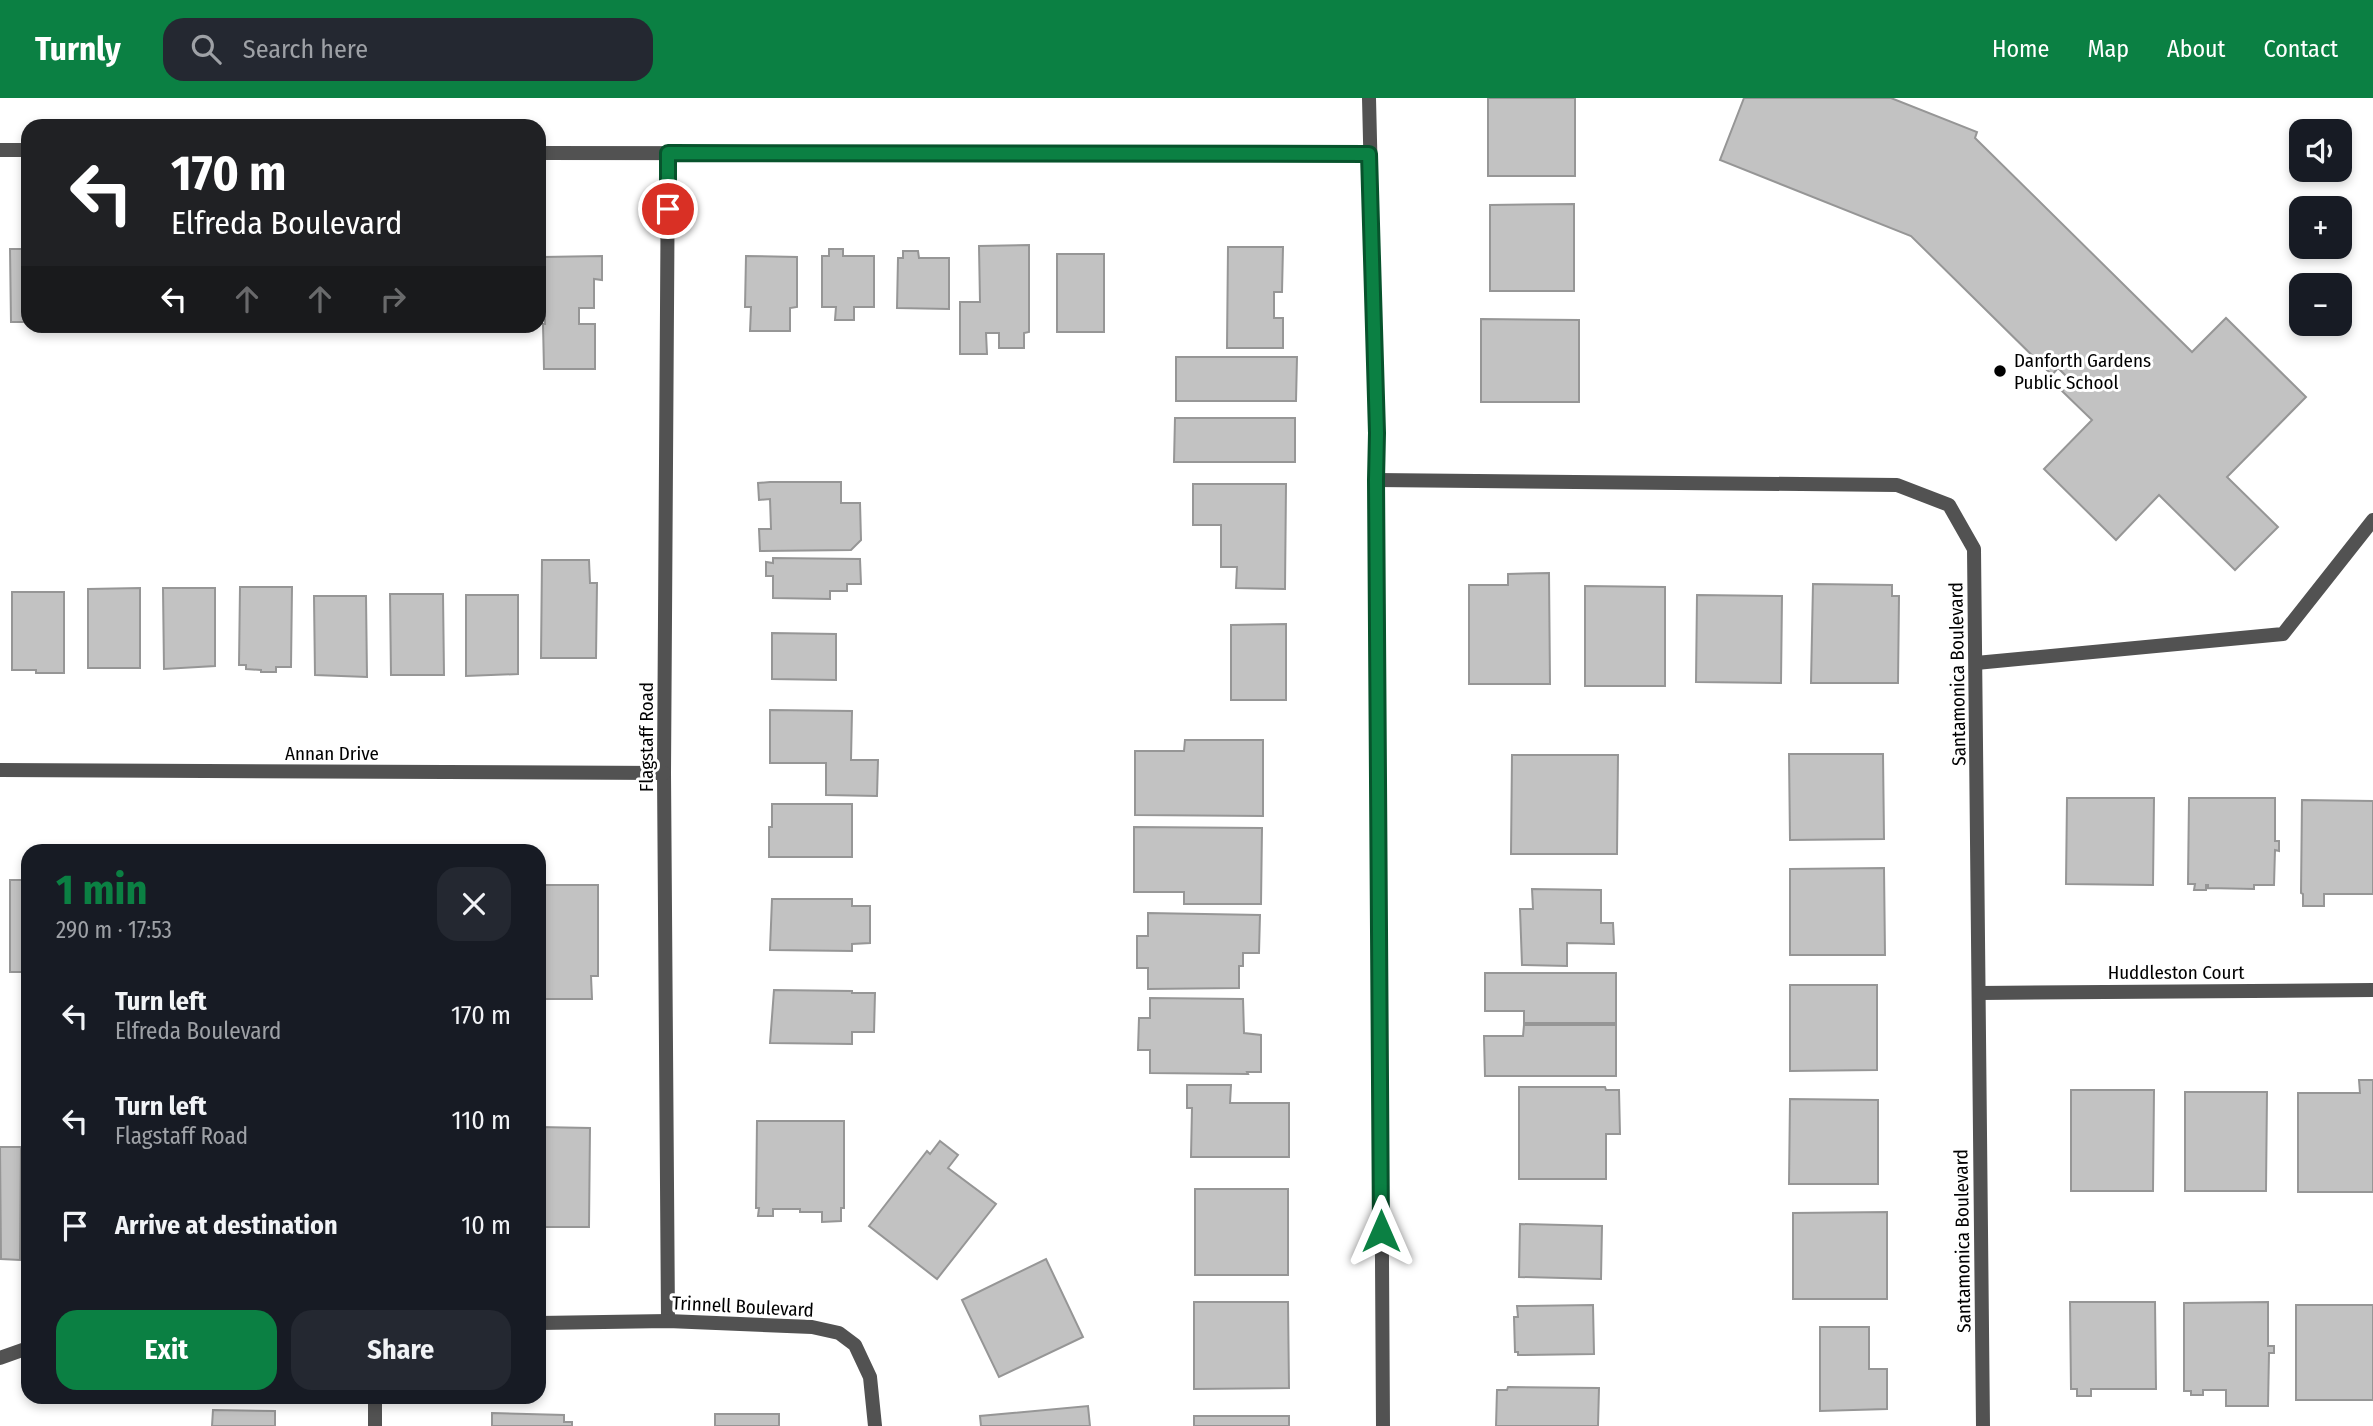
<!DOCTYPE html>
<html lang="en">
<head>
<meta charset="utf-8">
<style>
	:root { --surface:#171b24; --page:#242831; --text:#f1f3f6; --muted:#9ea1a6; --accent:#0b8043 }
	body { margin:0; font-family:"Fira Sans Condensed",sans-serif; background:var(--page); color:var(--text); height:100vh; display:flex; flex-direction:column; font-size:26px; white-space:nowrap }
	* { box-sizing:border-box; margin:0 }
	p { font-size:23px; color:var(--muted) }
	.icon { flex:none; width:38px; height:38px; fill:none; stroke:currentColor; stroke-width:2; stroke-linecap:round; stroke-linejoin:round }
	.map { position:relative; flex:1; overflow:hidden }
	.panel { position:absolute; left:21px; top:746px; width:525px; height:560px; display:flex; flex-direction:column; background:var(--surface); border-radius:21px; box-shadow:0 4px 10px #0003 }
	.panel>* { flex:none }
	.hud { position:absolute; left:21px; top:21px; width:525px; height:214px; border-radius:21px; box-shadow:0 4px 10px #0003; background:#202124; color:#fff; overflow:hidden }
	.fabs { position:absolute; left:2289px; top:21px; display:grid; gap:14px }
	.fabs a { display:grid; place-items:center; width:63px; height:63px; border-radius:14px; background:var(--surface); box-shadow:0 4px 10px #0003; font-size:35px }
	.pin { position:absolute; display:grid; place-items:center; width:60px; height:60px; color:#fff; margin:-30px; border:4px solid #fff; border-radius:50%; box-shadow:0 2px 7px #0007 }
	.me { position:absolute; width:77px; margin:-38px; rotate:0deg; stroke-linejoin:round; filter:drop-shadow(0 0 5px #0008) }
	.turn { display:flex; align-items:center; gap:24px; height:147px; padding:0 35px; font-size:32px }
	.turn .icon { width:91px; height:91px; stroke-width:2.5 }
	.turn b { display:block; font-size:49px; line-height:60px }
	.lanes { display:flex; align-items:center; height:66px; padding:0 35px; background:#0003; justify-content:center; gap:35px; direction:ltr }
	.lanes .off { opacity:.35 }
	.round { display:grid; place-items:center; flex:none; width:74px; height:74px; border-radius:21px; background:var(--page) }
	.head { display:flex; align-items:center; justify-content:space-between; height:119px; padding:0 35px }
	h1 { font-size:42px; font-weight:700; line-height:52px; color:var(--accent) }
	.primary-button { display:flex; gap:14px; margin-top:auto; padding:14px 35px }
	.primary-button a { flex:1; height:80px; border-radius:21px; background:var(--accent); color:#fff; font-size:28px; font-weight:700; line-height:80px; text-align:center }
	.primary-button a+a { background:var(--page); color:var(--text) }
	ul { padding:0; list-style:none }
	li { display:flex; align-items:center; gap:21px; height:105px; padding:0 35px }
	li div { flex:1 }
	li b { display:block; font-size:26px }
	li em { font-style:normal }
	header { display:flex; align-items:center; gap:42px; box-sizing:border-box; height:98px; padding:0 35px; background:var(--accent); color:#fff }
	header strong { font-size:33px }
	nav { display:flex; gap:38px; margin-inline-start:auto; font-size:24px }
	.search { width:490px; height:63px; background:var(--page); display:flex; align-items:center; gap:18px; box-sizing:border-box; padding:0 24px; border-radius:21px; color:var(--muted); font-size:26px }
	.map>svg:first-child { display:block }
	.building { fill:#c2c2c2; stroke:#969696; stroke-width:2 }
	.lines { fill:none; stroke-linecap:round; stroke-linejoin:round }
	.lane { stroke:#525252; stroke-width:14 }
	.street { stroke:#525252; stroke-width:14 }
	.route-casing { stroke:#07532c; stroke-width:18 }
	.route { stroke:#0b8043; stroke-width:12 }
	.poi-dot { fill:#000; stroke:#fff; stroke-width:2.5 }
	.labels { text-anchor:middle; stroke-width:6; stroke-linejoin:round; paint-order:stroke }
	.poi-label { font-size:19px; fill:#000; stroke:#fff; text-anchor:start }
	.street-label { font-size:19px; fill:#000; stroke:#fff }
</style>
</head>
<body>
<header>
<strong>Turnly</strong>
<div class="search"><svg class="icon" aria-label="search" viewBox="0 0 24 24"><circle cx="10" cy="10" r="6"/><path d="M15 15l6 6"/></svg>Search here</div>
<nav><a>Home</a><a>Map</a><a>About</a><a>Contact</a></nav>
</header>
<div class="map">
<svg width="2373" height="1328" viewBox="0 0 2373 1328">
	<rect width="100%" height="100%" fill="#fff"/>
	<g class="building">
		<rect x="1488" y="0" width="87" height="78"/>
		<polygon points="1744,0 1891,0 1977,34 1975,40 2192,254 2226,220 2306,299 2227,379 2278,429 2235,472 2159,397 2116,442 2044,371 2092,322 2062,293 2072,284 2058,270 2052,277 1911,138 1720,62"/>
		<polygon points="1574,106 1574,193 1490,193 1490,107"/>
		<polygon points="1029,147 1029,234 1024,235 1024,250 999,250 999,235 986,235 987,256 960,256 960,204 980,204 979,148"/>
		<polygon points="1228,149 1283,149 1282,194 1274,194 1274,220 1283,220 1283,250 1227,250"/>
		<polygon points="10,151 28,151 28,224 11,224"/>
		<polygon points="829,151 843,151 843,158 874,158 874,209 854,209 854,222 835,222 836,209 822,209 822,158 829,158"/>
		<polygon points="903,153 918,153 919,160 949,160 949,211 897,210 898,160 903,160"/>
		<rect x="1057" y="156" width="47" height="78"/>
		<polygon points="602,158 602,182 594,181 594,210 579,210 579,226 595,226 595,271 544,271 543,226 545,226 545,210 543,210 543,159"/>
		<polygon points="746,158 797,159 797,209 790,210 790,233 750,233 751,209 745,209"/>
		<polygon points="1481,221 1579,222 1579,304 1481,304"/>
		<rect x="86" y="228" width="46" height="1"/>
		<rect x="161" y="228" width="46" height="1"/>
		<polygon points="315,228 370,228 370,234 315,233"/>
		<polygon points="1176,259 1297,259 1296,303 1176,303"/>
		<polygon points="1175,320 1295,320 1295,364 1174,364"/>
		<polygon points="770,384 841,384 841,405 860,405 861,442 851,452 760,453 759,431 771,431 770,401 759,402 758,385"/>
		<polygon points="1193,386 1286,386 1285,491 1236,490 1237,469 1221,469 1221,427 1193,427"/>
		<polygon points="773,460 860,461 861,486 847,486 847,493 830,493 830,501 773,500 773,478 766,478 766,464 773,465"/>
		<polygon points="542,462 589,462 590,485 597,485 596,560 541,560"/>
		<polygon points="1549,475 1550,586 1469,586 1469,487 1508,487 1508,476"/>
		<polygon points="1813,486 1892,487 1892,498 1899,498 1898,585 1811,585"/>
		<polygon points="1585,488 1665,489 1665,588 1585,588"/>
		<polygon points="240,489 292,489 291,569 276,569 276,574 261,574 261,572 246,571 246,567 239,567"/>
		<polygon points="140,490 140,570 88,570 88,491"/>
		<polygon points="163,490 215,490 215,568 164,571"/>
		<polygon points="12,494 64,494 64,575 36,575 36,572 12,572"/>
		<polygon points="390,496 443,496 444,577 391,577"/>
		<polygon points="466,497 518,497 518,576 466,578"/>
		<polygon points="1697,497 1782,498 1781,585 1696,584"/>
		<polygon points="314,498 366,498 367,579 315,577"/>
		<polygon points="1286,526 1286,602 1231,602 1231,527"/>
		<polygon points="772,535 836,536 836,582 772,581"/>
		<polygon points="770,612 852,613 851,662 878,662 877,698 826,697 826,665 770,665"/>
		<polygon points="1185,642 1263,642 1263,718 1135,717 1135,653 1184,653"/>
		<polygon points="1789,656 1883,656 1884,741 1790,742"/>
		<polygon points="1512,657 1618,657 1617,756 1511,756"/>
		<polygon points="2067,700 2154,700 2153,787 2066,786"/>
		<polygon points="2189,700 2275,700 2275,743 2279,743 2279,753 2275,752 2274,787 2254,787 2254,791 2208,790 2208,787 2206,787 2206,792 2194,792 2195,786 2188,786"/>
		<polygon points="2302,702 2373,703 2373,796 2324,796 2324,808 2303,808 2303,796 2301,795"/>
		<polygon points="772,706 852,706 852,759 769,759 769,729 772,729"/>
		<polygon points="1134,729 1262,730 1261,806 1184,806 1184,794 1134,794"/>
		<polygon points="1884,770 1885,857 1790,857 1790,771"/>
		<rect x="10" y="782" width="18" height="92"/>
		<polygon points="544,787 598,787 598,878 591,878 592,901 544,901"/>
		<polygon points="1532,791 1601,792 1601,825 1613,825 1614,846 1567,845 1567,868 1522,867 1520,811 1533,811"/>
		<polygon points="772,801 852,801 852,808 870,808 870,845 852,846 852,853 770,852"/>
		<polygon points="1148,815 1260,817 1259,855 1243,855 1243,868 1239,868 1239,890 1148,891 1148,870 1137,870 1137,838 1148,838"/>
		<polygon points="1485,875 1616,875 1616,925 1524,925 1524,913 1485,913"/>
		<polygon points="1790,887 1877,887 1877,972 1790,973"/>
		<polygon points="774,892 852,893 852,895 875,895 874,934 852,934 852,946 770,945"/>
		<polygon points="1150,900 1243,901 1244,935 1261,937 1261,974 1247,974 1248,976 1150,975 1150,952 1138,952 1139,920 1150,920"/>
		<polygon points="1524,927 1616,927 1616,978 1485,978 1484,938 1523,938"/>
		<polygon points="2359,982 2373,982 2373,1094 2298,1094 2298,995 2360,995"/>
		<polygon points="1187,987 1231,987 1230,1005 1289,1005 1289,1059 1191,1059 1192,1010 1187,1010"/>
		<polygon points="1519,989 1605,989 1606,992 1619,992 1620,1036 1606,1036 1606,1081 1519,1081"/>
		<polygon points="2071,992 2154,992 2153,1093 2071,1093"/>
		<polygon points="2185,994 2267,994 2266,1093 2185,1093"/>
		<polygon points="1790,1001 1878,1002 1878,1086 1789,1086"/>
		<polygon points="757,1023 844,1023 844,1110 841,1110 841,1123 822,1124 822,1114 800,1114 800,1111 773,1111 773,1118 758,1118 759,1110 756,1110"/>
		<polygon points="539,1029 590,1030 589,1129 539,1129"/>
		<polygon points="940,1043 958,1057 948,1070 996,1106 937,1181 869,1128 927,1053 930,1056"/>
		<polygon points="0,1049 21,1049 20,1162 1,1161"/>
		<rect x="1195" y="1091" width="93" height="86"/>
		<polygon points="1887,1114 1887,1201 1793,1201 1793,1115"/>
		<polygon points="1520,1126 1602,1128 1601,1181 1519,1179"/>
		<polygon points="1046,1161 1083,1239 999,1279 962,1202"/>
		<polygon points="1194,1204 1288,1204 1289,1290 1194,1291"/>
		<polygon points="2070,1204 2155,1204 2156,1291 2091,1291 2091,1298 2077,1298 2077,1291 2071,1291"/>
		<polygon points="2268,1204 2268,1248 2274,1248 2274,1255 2269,1255 2268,1308 2226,1308 2226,1292 2203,1292 2203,1297 2191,1297 2191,1293 2184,1293 2184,1205"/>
		<polygon points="1593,1207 1594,1256 1518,1257 1518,1254 1515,1254 1514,1219 1518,1219 1517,1208"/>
		<rect x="2296" y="1207" width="77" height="95"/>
		<polygon points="1820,1229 1869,1229 1869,1271 1887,1271 1887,1311 1820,1313"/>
		<polygon points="1508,1289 1599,1290 1598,1328 1496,1328 1497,1292 1507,1292"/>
		<polygon points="1088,1308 1090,1328 981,1328 980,1318"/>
		<polygon points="213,1312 275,1313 275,1328 212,1328"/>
		<polygon points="492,1315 564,1317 564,1324 572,1324 572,1328 492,1328"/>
		<rect x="715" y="1316" width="64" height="12"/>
		<rect x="1194" y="1318" width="95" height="10"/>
	</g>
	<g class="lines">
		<polyline class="lane" points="1976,565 2283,536 2373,422"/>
		<g class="street">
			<polyline points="1369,0 1377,335 1383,1328"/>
			<polyline points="0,52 28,52"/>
			<polyline points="539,55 1369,56"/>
			<polyline points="668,55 664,675 668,1223"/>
			<polyline points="1376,382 1897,387 1949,407 1974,451 1983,1328"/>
			<polyline points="0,672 664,675"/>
			<polyline points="1979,895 2373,892"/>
			<polyline points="539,1225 668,1223 812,1229 839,1235 855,1247 870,1279 875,1328"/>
			<polyline points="0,1260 28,1250"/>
			<polyline points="375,1328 375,1298"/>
		</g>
	</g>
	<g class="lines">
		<defs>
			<polyline id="route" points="668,111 668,55 1369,56 1377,335 1376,382 1381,1133"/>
		</defs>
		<use href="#route" class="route-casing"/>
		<use href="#route" class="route"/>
	</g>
	<circle class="poi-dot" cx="2000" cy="273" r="7"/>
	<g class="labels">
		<g class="poi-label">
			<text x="2014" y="269">Danforth Gardens<tspan x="2014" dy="22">Public School</tspan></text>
		</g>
		<g class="street-label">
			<text transform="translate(1957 576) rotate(-91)" y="7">Santamonica Boulevard</text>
			<text transform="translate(646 639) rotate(-90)" y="7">Flagstaff Road</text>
			<text x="332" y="662">Annan Drive</text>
			<text x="2176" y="881">Huddleston Court</text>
			<text transform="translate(1962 1143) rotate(-91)" y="7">Santamonica Boulevard</text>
			<text transform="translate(743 1208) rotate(3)" y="7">Trinnell Boulevard</text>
		</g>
	</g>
</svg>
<div class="fabs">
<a><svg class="icon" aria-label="sound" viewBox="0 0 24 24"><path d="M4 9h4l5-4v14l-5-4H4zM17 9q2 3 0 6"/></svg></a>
<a>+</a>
<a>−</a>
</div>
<div class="pin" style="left:668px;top:111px;background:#d93025"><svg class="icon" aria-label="arrive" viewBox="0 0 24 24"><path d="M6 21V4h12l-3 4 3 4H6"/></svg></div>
<svg class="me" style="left:1381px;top:1133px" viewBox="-20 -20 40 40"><path d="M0-17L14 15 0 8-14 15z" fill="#0b8043" stroke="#fff" stroke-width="4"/></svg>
<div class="hud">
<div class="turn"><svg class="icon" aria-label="left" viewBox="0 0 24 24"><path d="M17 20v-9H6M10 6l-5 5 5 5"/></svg><div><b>170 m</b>Elfreda Boulevard</div></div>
<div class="lanes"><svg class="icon" aria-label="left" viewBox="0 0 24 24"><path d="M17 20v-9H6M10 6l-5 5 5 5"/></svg><svg class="icon off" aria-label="ahead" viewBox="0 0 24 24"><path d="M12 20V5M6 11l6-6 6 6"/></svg><svg class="icon off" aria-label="ahead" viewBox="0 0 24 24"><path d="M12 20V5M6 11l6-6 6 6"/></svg><svg class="icon off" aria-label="right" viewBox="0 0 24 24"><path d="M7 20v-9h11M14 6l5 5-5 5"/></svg></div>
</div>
<section class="panel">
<div class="head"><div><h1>1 min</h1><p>290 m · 17:53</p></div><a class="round"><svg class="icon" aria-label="close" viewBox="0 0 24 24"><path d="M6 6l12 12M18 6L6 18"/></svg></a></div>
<ul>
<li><svg class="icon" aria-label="left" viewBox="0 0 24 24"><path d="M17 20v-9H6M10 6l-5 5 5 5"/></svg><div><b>Turn left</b><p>Elfreda Boulevard</p></div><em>170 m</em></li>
<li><svg class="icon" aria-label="left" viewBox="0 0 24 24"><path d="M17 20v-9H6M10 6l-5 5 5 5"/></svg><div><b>Turn left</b><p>Flagstaff Road</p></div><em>110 m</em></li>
<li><svg class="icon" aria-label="arrive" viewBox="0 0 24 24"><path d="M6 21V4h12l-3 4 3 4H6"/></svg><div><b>Arrive at destination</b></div><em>10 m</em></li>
</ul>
<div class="primary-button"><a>Exit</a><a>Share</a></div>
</section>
</div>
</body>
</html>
